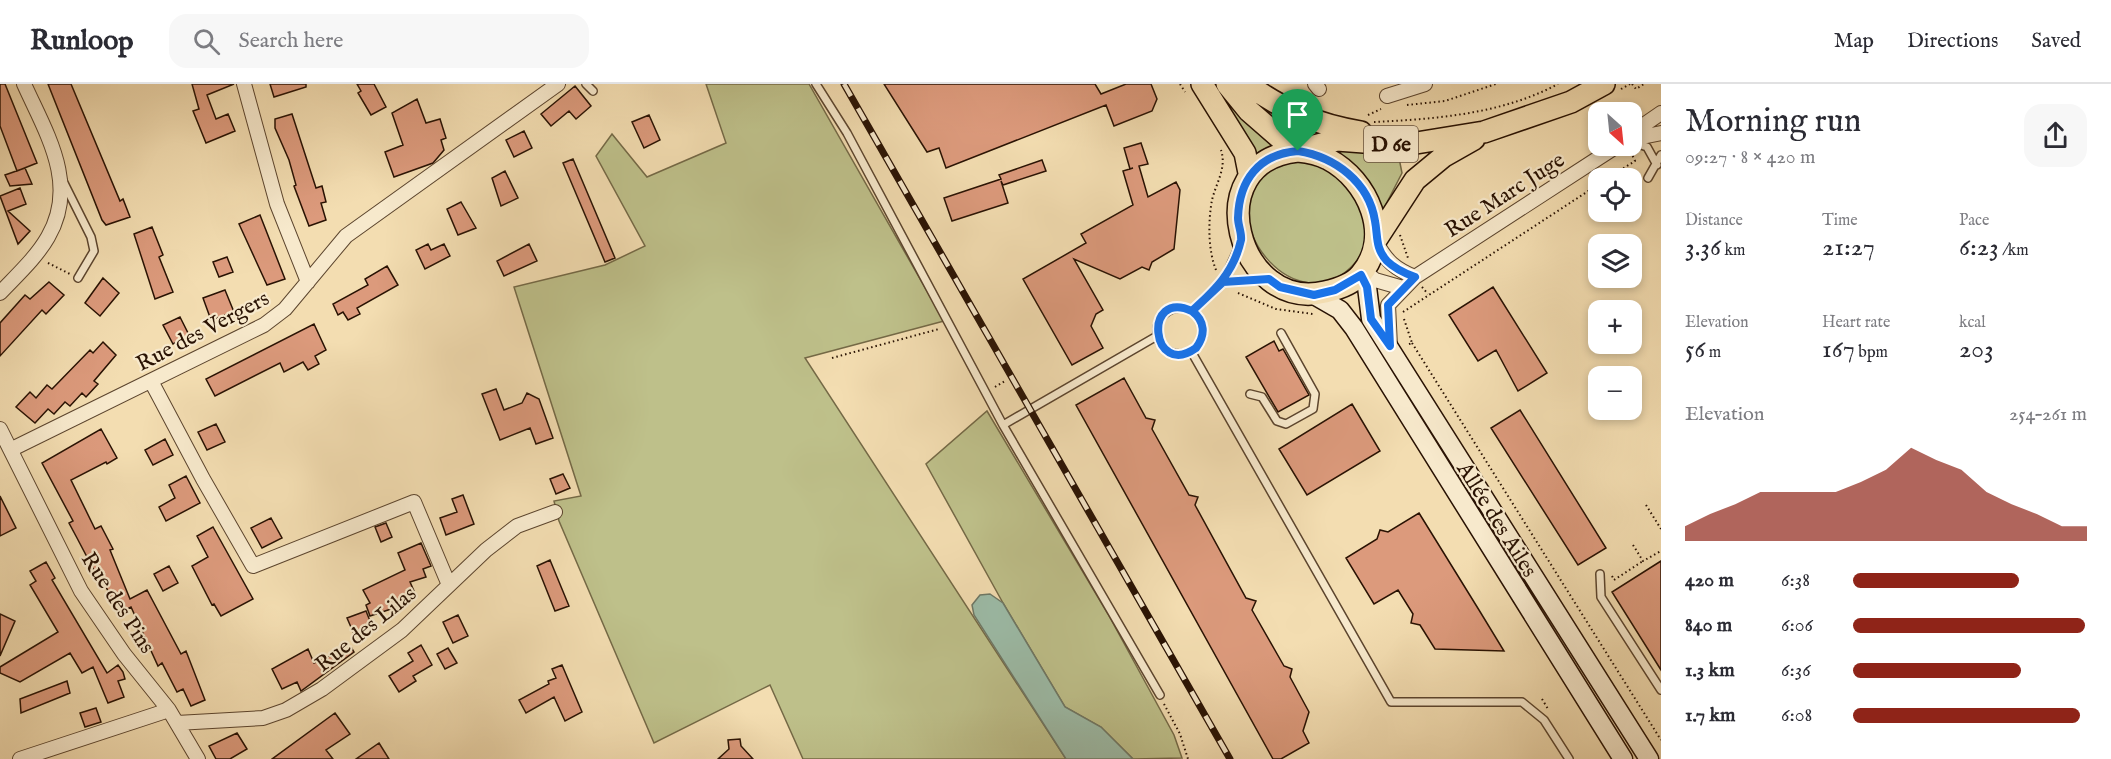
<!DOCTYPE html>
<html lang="en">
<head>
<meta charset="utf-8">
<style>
	body { margin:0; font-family:"IM FELL English",serif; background:#f7f7f7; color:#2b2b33; height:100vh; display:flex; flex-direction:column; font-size:22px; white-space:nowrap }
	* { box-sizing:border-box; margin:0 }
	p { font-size:20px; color:#7c7c81 }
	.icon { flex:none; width:33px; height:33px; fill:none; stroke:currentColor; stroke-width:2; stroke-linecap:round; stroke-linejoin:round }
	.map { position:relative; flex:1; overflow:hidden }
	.details { display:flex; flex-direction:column; background:#fff; width:450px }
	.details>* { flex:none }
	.needle { width:39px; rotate:153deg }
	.tools { position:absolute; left:1588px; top:18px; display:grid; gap:12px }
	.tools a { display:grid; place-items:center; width:54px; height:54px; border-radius:12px; background:#fff; box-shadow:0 3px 9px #0003; font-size:30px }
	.pin { position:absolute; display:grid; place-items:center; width:51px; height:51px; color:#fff; margin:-62px -26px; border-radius:50% 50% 50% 0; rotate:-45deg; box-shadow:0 0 6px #0007 }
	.pin .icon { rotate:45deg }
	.round { display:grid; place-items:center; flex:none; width:63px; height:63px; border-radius:18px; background:#f7f7f7 }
	.headline { display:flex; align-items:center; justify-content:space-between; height:102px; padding:0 24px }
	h1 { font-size:33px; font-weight:600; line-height:45px }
	.stats { display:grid; grid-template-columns:repeat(3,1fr); gap:9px; height:102px; padding:6px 24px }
	.stats div { display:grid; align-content:center }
	.stats b { font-size:26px; font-weight:600 }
	.stats small { font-size:16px; font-weight:400 }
	.stats p { font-size:16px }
	.chart { height:168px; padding:12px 24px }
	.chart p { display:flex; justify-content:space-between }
	.chart svg { width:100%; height:108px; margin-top:6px; fill:#8f2418; opacity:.7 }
	ul { padding:0 24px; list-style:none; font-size:20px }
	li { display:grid; grid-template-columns:96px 72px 1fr; align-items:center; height:45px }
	li i { height:15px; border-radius:8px; background:#8f2418 }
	header { display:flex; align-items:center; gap:36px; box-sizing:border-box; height:84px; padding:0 30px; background:#fff; border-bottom:2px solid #e1e1e2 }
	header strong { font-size:28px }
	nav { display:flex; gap:33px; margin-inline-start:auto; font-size:21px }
	.search { width:420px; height:54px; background:#f7f7f7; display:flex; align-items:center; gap:15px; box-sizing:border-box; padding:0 21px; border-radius:18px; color:#7c7c81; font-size:22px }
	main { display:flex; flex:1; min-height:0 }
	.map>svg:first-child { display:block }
	.green { fill:#bec08a; stroke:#746946; stroke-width:1.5 }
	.water { fill:#9cbca8; stroke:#6e7866; stroke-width:1.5 }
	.building { fill:#dc9a7c; stroke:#291203; stroke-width:1.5 }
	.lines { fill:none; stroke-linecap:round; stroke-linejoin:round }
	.service-casing { stroke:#5c452e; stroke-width:10 }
	.minor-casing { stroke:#5c452e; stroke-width:16 }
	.secondary-casing { stroke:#291203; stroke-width:21 }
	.primary-casing { stroke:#291203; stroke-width:24 }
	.path { stroke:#291203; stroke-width:2; stroke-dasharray:1.5 3; stroke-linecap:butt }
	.service { stroke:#f7e9cc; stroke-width:7 }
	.minor { stroke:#f7e9cc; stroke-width:14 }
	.secondary { stroke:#f7e9cc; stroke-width:18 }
	.primary { stroke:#f3ddb1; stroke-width:21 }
	.rail-casing { stroke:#291203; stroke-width:7 }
	.rail { stroke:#f7e9cc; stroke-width:4.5; stroke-dasharray:14; stroke-linecap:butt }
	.route-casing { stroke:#fff; stroke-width:12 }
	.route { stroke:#1a73e8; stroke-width:8 }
	.labels { text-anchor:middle; stroke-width:4.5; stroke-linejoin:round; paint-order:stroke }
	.shield { fill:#f7e9cc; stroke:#67523f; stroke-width:1.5 }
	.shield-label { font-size:21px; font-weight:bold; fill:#291203 }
	.street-label { font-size:22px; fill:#291203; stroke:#f7e9cc }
</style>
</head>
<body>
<header>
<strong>Runloop</strong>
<div class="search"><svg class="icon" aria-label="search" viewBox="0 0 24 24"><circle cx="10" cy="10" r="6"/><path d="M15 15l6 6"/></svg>Search here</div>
<nav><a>Map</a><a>Directions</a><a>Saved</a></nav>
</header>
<main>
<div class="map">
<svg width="1661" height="675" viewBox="0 0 1661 675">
	<rect width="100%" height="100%" fill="#f3ddb1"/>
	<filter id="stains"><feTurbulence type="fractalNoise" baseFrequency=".00333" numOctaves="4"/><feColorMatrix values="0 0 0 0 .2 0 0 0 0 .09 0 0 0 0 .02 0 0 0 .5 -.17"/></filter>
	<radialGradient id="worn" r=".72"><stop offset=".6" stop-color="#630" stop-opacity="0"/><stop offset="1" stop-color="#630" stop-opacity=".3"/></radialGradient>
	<path class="green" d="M706,0H809L944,237L805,274L1066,675H803L770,601L654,659L559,437L554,417L581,412L514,203L605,181L645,162L596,72L612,50L647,93L726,59Z
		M1212,0H1220L1275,60L1256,70Z
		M1251,15L1306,44L1304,53L1297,55Z
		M1334,66L1391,69L1399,74L1402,89L1382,128C1372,100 1359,82 1332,69Z
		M1297,77C1313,78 1340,88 1350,102C1364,123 1374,158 1355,179C1297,245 1205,131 1271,86C1278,81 1289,79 1297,77Z
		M987,327L1108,530L1174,651L1182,674L1133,675L1101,643L1065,623L1003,519L926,380Z"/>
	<path class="water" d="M990,510L1003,519L1065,623L1101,643L1133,675H1066L974,531L972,521L980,511Z"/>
	<path class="building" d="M0,0H5L37,79L17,87L0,42Z
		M48,0H71L120,117L123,115L130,133L106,141L102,136Z
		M192,0H234L207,11L216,35L228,30L235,47L206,59L193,27L199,25Z
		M270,0H306V3L274,13Z
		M357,0H374L386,23L371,31L358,9L361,7Z
		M884,0H1095L1101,10L1126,0H1151L1157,15L1152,27L1114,42L1106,21L946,84L939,64L927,68Z
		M575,2L591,22L576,35L569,27L551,42L541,30Z
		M417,15L426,39L440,35L446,54L441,56L444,66L433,79L394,93L385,68L403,61L392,29Z
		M292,30L316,104L322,102L326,118L321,119L326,136L309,142L294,102L296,101L289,76L275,44V35Z
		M649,31L660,56L644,64L632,38Z
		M524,47L532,64L514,73L506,56Z
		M1141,59L1148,80L1139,82L1148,113L1176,98L1180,106L1174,165L1152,178L1149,186L1142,183L1120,195L1074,175L1103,226L1096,230L1091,242L1103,264L1072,281L1023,195L1086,159L1081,150L1133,121L1123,87L1133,84L1130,85L1124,64Z
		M573,75L615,174L605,178L563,79Z
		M1042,76L1046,87L1003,101L1001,97L1008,119L952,137L944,114L1001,95L999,91Z
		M25,84L32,100L10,102L5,91Z
		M505,87L518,114L501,122L492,94Z
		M20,104L26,120L8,127L30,147L18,160L0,112Z
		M461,118L476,144L458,151L447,125Z
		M260,131L285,195L267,201L239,140Z
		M152,143L163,171L159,173L173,208L155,215L134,150Z
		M428,160L431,166L444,160L450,172L425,185L416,166Z
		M529,160L537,177L504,192L497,177Z
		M227,173L233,188L219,193L213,178Z
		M387,182L398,201L357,224L360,230L348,236L343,228L338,231L333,220L368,201L365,195Z
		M103,194L119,209L100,232L85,219Z
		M49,198L64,211L46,230L42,226L0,272V239L25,211L30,215Z
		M1493,203L1547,289L1518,307L1496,266L1478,277L1449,231Z
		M225,206L234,228L211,236L203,214Z
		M180,233L189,251L173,260L163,241Z
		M314,240L326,266L315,272L319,280L308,286L303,278L284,288L280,279L215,312L206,295Z
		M1274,257L1279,267L1283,265L1309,311L1278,328L1246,273Z
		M103,258L116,271L94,297L98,300L86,313L82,309L70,322L65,318L54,330L48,325L35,339L16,323L30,308L36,314L47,301L52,305L90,266L93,269Z
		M1124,294L1146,334L1155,336L1152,345L1189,411L1198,413L1195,421L1246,514L1256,517L1252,526L1284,582L1292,585L1290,593L1309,628L1303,647L1309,659L1281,675H1273L1076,321Z
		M496,305L504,326L522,319L527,309L539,315L553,354L536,360L530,344L500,356L482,310Z
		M1352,320L1380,367L1307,411L1279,365Z
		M1520,326L1606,464L1578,481L1491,344Z
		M216,340L225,358L207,366L198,348Z
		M101,345L117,374L107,380L106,378L71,396L95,445L101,442L113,465L110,466L130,515L147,506L181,570L186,567L205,616L191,622L183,605L177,608L162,579L158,582L131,523L119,529L100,491L97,492L77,454L69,439L73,437L42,379Z
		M165,355L173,371L153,381L145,366Z
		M563,390L570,404L556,410L550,395Z
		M186,392L200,419L166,437L159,423L175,414L169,401Z
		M463,411L474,440L446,451L440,434L457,428L452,415Z
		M0,412L16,444L0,452Z
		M1419,429L1479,526L1504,567L1435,565L1420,541L1411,539L1413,530L1398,506L1374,520L1346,474L1377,455L1380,446L1388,448Z
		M271,434L282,454L262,464L251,444Z
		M386,439L392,453L381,458L375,443Z
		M213,443L253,515L221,532L214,520L212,521L192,482L208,473L197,452Z
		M421,459L431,482L423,485L426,493L410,498L414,507L395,518L397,523L370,532L366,521L370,519L363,506L405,486L398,469Z
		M550,476L569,522L555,527L537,482Z
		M1661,477V586L1612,508Z
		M46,478L55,494L52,496L107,589L118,581L123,588L125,595L118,597L124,613L108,619L93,583L82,589L70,569L20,598L0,589V583L58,548L30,501L36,497L30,487Z
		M169,482L178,499L163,507L154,490Z
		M366,527L372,542L354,550L347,534Z
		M0,530L15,537L0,572Z
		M458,531L468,552L453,559L443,538Z
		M421,561L432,581L413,592L416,597L399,608L389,592L413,577L408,569Z
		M351,563L354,568L301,607L297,598L282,605L272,585L308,565L314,579Z
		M448,564L457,579L445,585L437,570Z
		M562,581L582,628L565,637L554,613L526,629L519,616L549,600L548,597L556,594L552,585Z
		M67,597L70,609L21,629L20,615Z
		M96,624L101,638L85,643L80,629Z
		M335,629L350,650L326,666L333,675H272Z
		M237,649L247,665L230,675H216L209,662Z
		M740,655L741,662L753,675H718L729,665L728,656Z
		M379,659L389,675H356Z"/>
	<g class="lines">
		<g class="service-casing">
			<path id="service" d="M586,0L593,7
				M816,0L847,49L1003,341L1160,611
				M1632,58L1647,63L1657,81
				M1648,94L1661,71
				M63,97L91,153L94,167L78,194
				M1223,198L1263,196
				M1157 247a23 23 0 1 1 46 0a23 23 0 1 1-46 0Z
				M1192,227L1223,198L1240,160
				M1191,267L1391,618H1522L1544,636L1569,675
				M1250,310L1262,313L1277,337L1286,340L1313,325L1315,310L1281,249
				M1003,341L1157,252
				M1600,490L1601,513L1661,606"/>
		</g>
		<g class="minor-casing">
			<path id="minor" d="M244,0L277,120L308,198
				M1315,0L1319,5
				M1387,12L1425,0
				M1632,49L1661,29
				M1632,55L1661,49
				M1376,158C1386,177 1395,185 1415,193
				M1364,187L1375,196L1403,204
				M0,209C16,192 36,174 48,153C79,100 46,49 24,0
				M1390,262L1388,221L1415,193L1617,62
				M151,297L203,395L253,482L414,418L449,501
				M0,345L81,507L124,570L169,626L198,675
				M12,365L264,241L285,225L346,152L558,0
				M177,639L263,634L286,626L322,605L402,546L486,466L517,442L555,428
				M20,675L169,626"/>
		</g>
		<g class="secondary-casing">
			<path id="secondary" d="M1361,191L1367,203L1371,235L1649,675
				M1314,211L1340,226L1354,244L1623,675"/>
		</g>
		<g class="primary-casing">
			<path id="primary" d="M1202,0L1245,69L1249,89
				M1227,0L1249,27L1295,67
				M1247,0C1283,26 1317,41 1361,48
				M1299,66L1337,56L1404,61L1484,48L1571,18L1604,0
				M1298,67C1308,68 1319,70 1328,75C1368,96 1393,152 1361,190C1353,200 1338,205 1325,208C1238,229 1196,77 1298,67Z
				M1376,156L1415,96L1444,72L1474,55"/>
		</g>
		<path class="path" d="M1180,0L1185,8
			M1632,0L1636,5L1644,0
			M1621,5L1630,0
			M1407,21L1445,17L1496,0
			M1368,31L1381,25
			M1374,38C1436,35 1502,30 1558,0
			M1608,94L1635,77L1631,68
			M1400,151L1408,174
			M48,179L70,190
			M1216,186C1208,166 1208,138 1212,116C1216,99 1227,84 1221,66
			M1422,203L1428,210
			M1238,209L1276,225L1313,230
			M1403,228L1599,100
			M1404,235L1412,259L1407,261
			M1412,259L1661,656
			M832,274L939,245
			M995,303L1005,297
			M1646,421L1661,445
			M1633,461L1643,477L1661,467
			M1612,492L1614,496L1643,477
			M1542,615L1548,625
			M1164,620L1180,650L1188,675"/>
		<use href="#service" class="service"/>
		<use href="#minor" class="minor"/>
		<use href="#secondary" class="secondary"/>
		<use href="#primary" class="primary"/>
		<g class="rail-casing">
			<path id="rail" d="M844,0L1230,675"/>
		</g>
		<use href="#rail" class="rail"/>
	</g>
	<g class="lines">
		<g class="route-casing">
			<path id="route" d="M1298,67C1259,70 1239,96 1238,134C1238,141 1242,150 1241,156C1234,188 1215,206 1192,227C1142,204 1151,296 1196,264C1206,251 1205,237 1192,227L1223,198L1269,195L1280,203L1314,211L1335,206L1361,191L1367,203L1371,235L1390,262L1388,221L1415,193C1404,189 1395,185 1387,177C1375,164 1378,152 1375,137C1369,98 1335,73 1298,67"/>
		</g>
		<use href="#route" class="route"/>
	</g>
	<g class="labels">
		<rect class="shield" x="1364" y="42" width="54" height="36" rx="4.5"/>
		<g class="shield-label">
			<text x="1391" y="67">D 6e</text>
		</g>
		<g class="street-label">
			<text transform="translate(1504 110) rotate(-33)" y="8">Rue Marc Juge</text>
			<text transform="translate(202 246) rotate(-28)" y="8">Rue des Vergers</text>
			<text transform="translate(1498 435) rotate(58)" y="8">Allée des Ailes</text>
			<text transform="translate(119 518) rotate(57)" y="8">Rue des Pins</text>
			<text transform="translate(365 544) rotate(-39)" y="8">Rue des Lilas</text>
		</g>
	</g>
	<rect width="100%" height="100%" filter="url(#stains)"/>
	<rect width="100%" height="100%" fill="url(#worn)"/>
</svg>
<div class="tools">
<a><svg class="needle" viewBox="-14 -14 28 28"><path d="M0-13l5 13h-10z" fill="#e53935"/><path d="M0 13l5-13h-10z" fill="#7c7c81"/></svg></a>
<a><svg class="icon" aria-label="locate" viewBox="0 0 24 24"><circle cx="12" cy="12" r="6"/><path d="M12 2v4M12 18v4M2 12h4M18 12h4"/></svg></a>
<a><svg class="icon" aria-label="layers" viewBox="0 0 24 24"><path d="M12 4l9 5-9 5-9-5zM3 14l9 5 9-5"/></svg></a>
<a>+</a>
<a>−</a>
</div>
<div class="pin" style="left:1298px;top:67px;background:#1e9e55"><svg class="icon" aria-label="arrive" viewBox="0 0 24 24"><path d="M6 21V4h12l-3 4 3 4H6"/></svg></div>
</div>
<section class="details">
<div class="headline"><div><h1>Morning run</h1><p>09:27 · 8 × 420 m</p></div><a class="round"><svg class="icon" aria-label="share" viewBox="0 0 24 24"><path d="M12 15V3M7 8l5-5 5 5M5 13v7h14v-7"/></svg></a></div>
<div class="stats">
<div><p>Distance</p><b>3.36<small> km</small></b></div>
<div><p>Time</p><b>21:27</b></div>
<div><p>Pace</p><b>6:23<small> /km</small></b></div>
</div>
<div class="stats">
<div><p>Elevation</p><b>56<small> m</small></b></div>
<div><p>Heart rate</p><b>167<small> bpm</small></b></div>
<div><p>kcal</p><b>203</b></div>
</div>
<div class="chart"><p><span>Elevation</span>254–261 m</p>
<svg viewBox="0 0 160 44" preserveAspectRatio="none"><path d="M0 44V38L10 33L20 29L30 24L40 24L50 24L60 24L70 20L80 15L90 6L100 11L110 15L120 24L130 29L140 33L150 38L160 38V44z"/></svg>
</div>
<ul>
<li><b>420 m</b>6:38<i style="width:71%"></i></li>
<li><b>840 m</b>6:06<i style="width:99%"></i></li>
<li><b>1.3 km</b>6:36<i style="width:72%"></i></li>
<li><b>1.7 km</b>6:08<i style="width:97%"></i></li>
</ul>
</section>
</main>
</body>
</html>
